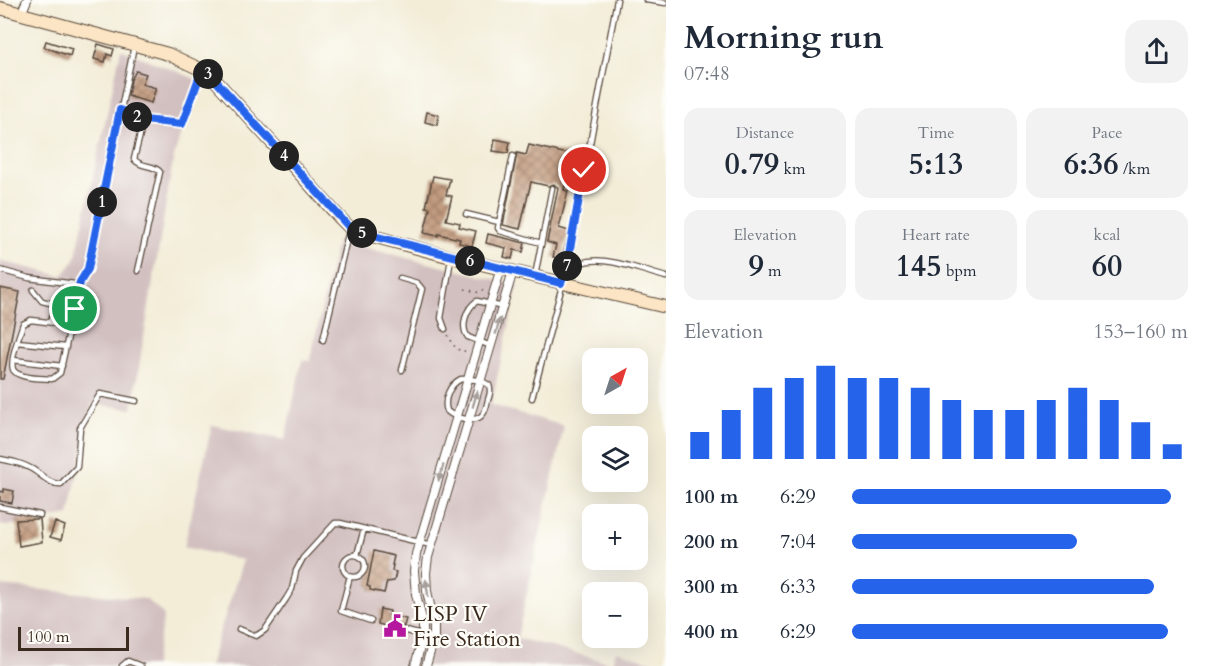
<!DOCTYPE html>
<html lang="en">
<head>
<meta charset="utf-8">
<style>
	body { margin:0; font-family:Cardo,serif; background:#f2f2f3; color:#1f2937; height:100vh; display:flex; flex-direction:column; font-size:22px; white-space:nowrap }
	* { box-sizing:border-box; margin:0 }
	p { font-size:20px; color:#747a83 }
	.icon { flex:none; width:33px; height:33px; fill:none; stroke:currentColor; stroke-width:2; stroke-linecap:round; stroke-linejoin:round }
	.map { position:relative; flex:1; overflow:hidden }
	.details { display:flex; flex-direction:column; background:#fff; width:540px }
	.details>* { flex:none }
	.needle { width:39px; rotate:39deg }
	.fabs { position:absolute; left:582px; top:348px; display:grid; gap:12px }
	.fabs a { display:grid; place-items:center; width:66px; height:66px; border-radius:12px; background:#fff; box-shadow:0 6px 24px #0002; font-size:30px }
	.scale { position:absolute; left:18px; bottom:15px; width:111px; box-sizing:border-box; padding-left:6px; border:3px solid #3b2a1e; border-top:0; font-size:16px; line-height:21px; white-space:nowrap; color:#3b2a1e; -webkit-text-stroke:4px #fdfcf7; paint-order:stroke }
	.pin { position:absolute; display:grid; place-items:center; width:51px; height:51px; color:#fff; margin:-26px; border:3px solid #fff; border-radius:50%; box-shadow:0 2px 6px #0007 }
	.km { position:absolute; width:30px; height:30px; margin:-15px; border-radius:50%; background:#222; color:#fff; font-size:16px; line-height:30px; text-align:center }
	.round { display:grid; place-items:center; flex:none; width:63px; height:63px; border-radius:18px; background:#f2f2f3 }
	.summary { display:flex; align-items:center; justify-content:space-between; height:102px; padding:0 18px }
	h1 { font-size:33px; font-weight:700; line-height:45px }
	.figures { display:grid; grid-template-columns:repeat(3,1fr); gap:9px; height:102px; padding:6px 18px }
	.figures div { display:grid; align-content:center; border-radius:15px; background:#f2f2f3; text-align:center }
	.figures b { font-size:30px; font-weight:700 }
	.figures small { font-size:16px; font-weight:400 }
	.figures p { font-size:16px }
	.chart { height:168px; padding:12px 18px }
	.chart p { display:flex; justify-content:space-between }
	.chart svg { width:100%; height:108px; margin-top:6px; stroke:#2563eb; stroke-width:6 }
	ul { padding:0 18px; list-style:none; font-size:20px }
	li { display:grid; grid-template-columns:96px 72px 1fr; align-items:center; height:45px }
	li i { height:15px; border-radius:8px; background:#2563eb }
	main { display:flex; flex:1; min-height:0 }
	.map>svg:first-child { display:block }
	.industrial { fill:#d2bfc0 }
	.building { fill:url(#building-cross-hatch) }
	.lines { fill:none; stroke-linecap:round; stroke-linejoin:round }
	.lane-casing { stroke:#57473a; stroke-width:7 }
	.street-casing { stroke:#57473a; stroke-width:10 }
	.secondary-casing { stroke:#57473a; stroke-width:14 }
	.path { stroke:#57473a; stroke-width:1.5; stroke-dasharray:1.5 4.5; stroke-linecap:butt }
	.lane { stroke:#fff; stroke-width:4.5 }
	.street { stroke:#fff; stroke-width:8 }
	.secondary { stroke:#fce5c4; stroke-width:12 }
	.oneway { fill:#a79f9a }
	.route-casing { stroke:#fff; stroke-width:12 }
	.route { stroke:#2563eb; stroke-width:8 }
	.labels { text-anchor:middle; stroke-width:4.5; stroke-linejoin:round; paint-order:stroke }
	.poi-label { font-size:22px; fill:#3b2a1e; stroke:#fdfcf7; text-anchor:start }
</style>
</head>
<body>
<main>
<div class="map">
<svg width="666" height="666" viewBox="0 0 666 666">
	<defs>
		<pattern id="building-cross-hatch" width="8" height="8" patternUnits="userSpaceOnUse" patternTransform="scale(1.5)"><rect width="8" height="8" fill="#c39c80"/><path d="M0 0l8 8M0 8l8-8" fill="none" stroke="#a07f68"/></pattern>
	</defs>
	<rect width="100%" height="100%" fill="#fdfcf7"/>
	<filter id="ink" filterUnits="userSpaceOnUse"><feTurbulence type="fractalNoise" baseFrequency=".0167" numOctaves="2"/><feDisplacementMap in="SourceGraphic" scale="12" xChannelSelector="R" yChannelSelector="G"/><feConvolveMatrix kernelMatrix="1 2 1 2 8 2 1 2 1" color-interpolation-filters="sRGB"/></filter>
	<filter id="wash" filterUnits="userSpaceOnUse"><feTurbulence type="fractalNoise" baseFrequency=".008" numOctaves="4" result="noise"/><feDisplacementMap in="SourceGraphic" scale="24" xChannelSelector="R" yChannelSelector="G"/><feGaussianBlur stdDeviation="1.35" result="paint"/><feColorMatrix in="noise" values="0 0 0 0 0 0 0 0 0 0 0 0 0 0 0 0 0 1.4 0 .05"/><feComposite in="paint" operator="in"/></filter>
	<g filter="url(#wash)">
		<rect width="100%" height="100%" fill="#f3edd8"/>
		<path class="industrial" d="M121,49L196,79L173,161L132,409L92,404L69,515L7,526L0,525V261L62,276L75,260Z
			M337,241L518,285L491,405L564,426L517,638L612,663L616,651L666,666H209L243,560L184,547L212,425L285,440L302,360L310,361Z
			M0,586L146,599L164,615L154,666H0Z"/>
		<g id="blocks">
			<path class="building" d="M46,41L72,49L70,56L44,47Z
				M98,44L114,49L112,56L107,54L105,62L94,59Z
				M136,71L146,74L142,84L156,88L151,103L128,96L131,80Z
				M427,112L439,115L437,125L425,122Z
				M495,139L510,142L508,153L493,151Z
				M529,145L572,155L564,190L568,191L559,228L569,231L562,259L553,257L556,245L547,242L558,188L554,184L548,186L531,182L520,229L503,225L517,153L526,155Z
				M433,176L450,179L446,195L452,196L446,220L460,223L459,227L476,231L472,246L459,243L460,239L438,234V236L424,233L430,208L426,207Z
				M488,234L525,243L523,252L514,250L512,259L504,257L506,248L486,243Z
				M0,288L20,292L3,379H0Z
				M4,489L14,491L12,503L0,501V491L4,492Z
				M35,519H40L42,542L19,546L16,520Z
				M55,522L65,526L61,540L50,537Z
				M374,551L394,556L392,565H393L392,571L396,572L394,581L387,582L384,593L370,590V587L367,586Z
				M380,609L390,611L389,615L406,619L404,626L391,623L390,627L378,624Z"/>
		</g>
	</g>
	<g filter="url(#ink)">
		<use href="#blocks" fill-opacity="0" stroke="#57473a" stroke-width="1.5"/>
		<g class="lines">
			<g class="lane-casing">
				<path id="lane" d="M646,0L666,3
					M120,110L144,119L182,124L202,73
					M513,156L498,228L500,231L541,243
					M466,214L499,222
					M0,270L29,278L75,284C83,281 85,277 88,269L134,46
					M138,271L160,172C154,164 140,168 134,159L144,119
					M566,271L617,0
					M535,276L552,188
					M400,278L417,283L422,289L402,370
					M33,290L42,301L75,309
					M50,322L56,305
					M71,325L31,320L23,324C20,333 8,364 14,371C21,379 42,378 52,379L60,373L80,282
					M445,329L441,318L451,259
					M323,340L349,230
					M17,342L66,347
					M491,346L468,337C460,327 466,308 477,301L503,307
					M13,360L62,366
					M461,379L480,380L489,385C491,391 490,394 488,400C487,404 486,410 483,414C476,424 455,418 447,411C443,399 450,384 461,379Z
					M532,398L566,271C593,248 635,269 666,277
					M0,459C11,461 22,463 32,469C42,475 50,485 61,484L77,467L80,428L100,394L136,401
					M0,507L40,515
					M357,555L364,529
					M343 566a11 11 0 1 1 22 0a11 11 0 1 1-22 0Z
					M350,576L341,611L371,621
					M239,629L256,636L265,630L286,599L292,589L296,571L303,558L335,523H340L431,545
					M402,630L434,638
					M122,666L128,661L141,666"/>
			</g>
			<g class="street-casing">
				<path id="street" d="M21,14L27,0
					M415,666L423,636V624L416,594L414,571L416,554L501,268
					M426,666L434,638V624L427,591L426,573L428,557L513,271"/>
			</g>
			<g class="secondary-casing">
				<path id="secondary" d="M0,8L168,54L202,70L217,82L340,218L350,228L361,233L451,257L666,307"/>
			</g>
			<path class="path" d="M465,289L480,293L483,290L486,291
				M448,335L456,349L468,352"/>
			<use href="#lane" class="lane"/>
			<use href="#street" class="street"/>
			<use href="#secondary" class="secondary"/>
		</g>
		<defs><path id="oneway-solid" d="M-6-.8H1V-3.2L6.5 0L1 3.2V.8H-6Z" transform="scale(1.5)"/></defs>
		<g class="oneway">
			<use href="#oneway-solid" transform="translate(498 326) rotate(-74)"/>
			<use href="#oneway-solid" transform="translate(475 399) rotate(-74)"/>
			<use href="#oneway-solid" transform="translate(441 473) rotate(107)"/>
			<use href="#oneway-solid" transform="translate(427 588) rotate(-98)"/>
		</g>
	</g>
	<g class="lines" filter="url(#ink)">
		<g class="route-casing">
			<path id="route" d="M75,309L80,282L88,269L120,110L144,120L182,124L202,70L217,82L350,228L361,233L561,283L566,271L584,170"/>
		</g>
		<use href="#route" class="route"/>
	</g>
	<defs>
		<g id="civic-bare" transform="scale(1.8)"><path d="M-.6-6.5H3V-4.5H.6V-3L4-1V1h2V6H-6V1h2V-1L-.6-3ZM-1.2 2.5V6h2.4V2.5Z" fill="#b5179e" stroke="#fdfcf7" stroke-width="2.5" paint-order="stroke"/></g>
	</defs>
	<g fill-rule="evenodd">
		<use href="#civic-bare" x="395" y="626"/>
	</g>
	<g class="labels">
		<g class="poi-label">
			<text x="413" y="621">LISP IV<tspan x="413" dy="25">Fire Station</tspan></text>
		</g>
	</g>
</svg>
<div class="fabs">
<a><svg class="needle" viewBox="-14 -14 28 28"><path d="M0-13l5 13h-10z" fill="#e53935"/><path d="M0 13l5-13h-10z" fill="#747a83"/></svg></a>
<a><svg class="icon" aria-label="layers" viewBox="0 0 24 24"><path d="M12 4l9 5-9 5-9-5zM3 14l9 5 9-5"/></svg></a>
<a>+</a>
<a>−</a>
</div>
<div class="scale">100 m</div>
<div class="pin" style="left:75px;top:309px;background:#1e9e55"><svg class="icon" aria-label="arrive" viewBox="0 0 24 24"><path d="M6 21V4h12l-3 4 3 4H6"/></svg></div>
<div class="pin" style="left:584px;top:170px;background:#d93025"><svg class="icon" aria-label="check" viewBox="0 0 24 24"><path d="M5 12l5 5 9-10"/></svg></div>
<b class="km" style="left:102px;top:202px">1</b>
<b class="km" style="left:137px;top:117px">2</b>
<b class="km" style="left:208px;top:74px">3</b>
<b class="km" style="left:284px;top:156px">4</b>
<b class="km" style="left:362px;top:233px">5</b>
<b class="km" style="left:470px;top:261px">6</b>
<b class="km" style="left:567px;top:266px">7</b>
</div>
<section class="details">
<div class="summary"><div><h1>Morning run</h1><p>07:48</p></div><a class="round"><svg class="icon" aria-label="share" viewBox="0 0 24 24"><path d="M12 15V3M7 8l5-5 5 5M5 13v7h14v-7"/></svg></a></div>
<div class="figures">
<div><p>Distance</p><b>0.79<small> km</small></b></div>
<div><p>Time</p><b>5:13</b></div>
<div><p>Pace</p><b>6:36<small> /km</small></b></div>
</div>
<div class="figures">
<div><p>Elevation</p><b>9<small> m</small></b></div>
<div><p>Heart rate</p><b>145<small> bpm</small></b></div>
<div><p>kcal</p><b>60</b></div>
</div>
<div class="chart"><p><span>Elevation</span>153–160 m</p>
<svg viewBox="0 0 160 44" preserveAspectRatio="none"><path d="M5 44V33M15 44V24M25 44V15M35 44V11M45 44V6M55 44V11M65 44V11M75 44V15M85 44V20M95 44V24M105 44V24M115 44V20M125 44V15M135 44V20M145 44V29M155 44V38"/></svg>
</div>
<ul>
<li><b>100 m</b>6:29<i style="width:95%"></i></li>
<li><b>200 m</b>7:04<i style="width:67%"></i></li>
<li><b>300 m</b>6:33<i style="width:90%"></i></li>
<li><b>400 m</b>6:29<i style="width:94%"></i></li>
</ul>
</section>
</main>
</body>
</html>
